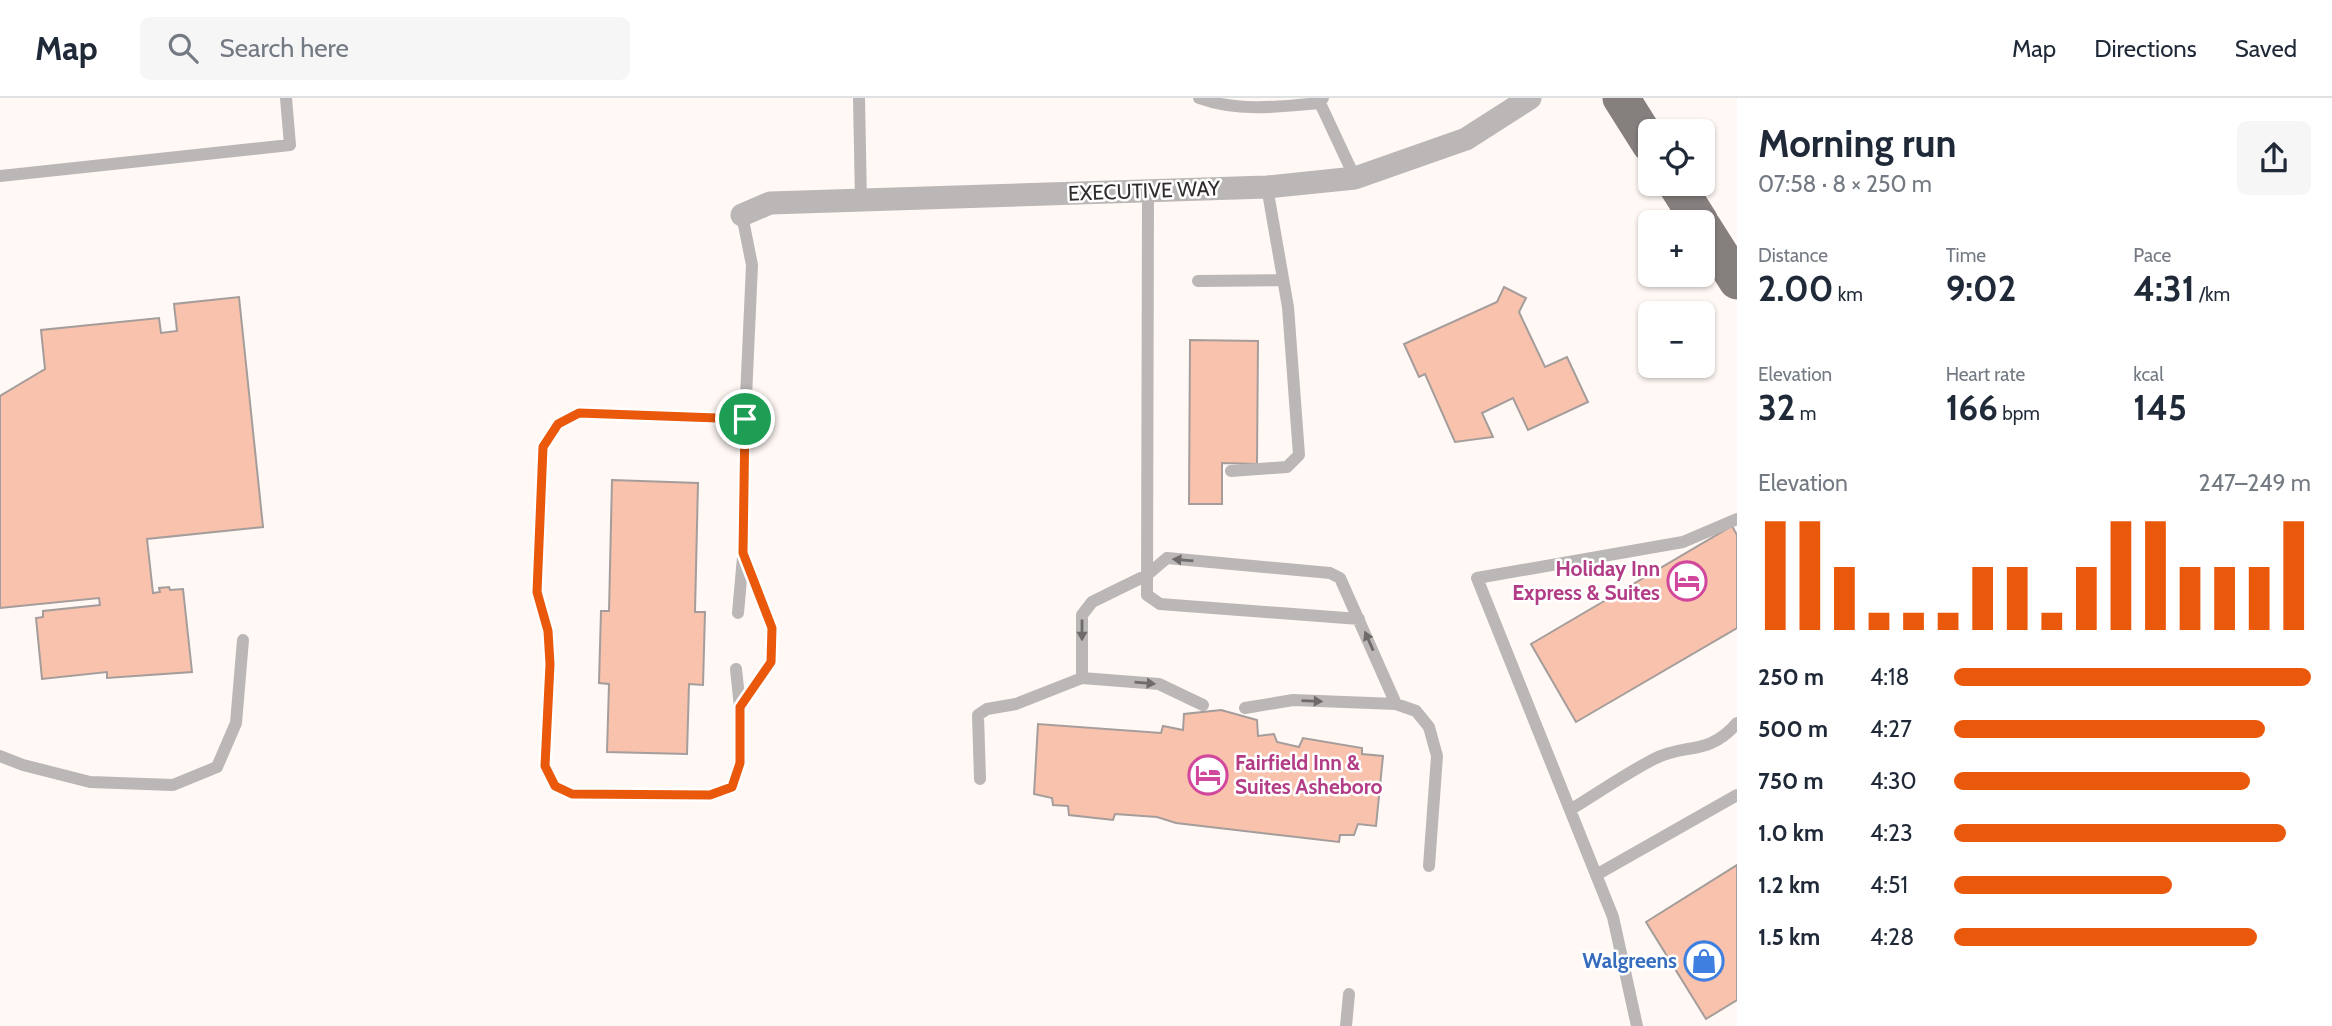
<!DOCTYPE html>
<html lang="en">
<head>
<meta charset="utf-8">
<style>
	body { margin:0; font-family:Cabin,sans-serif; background:#f6f6f7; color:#1f2937; height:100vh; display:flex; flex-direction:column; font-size:26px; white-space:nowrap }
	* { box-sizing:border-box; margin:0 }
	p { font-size:23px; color:#747a83 }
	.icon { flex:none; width:38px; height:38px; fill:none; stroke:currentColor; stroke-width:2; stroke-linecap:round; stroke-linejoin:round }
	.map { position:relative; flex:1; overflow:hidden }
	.side { display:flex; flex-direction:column; background:#fff; width:595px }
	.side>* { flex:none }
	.buttons { position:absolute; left:1638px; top:21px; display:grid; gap:14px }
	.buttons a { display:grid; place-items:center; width:77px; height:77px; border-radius:10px; background:#fff; box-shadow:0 2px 5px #0004; font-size:35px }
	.pin { position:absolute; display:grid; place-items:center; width:60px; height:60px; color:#fff; margin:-30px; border:4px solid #fff; border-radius:50%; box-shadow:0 2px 7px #0007 }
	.round { display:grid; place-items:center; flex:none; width:74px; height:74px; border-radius:10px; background:#f6f6f7 }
	.head { display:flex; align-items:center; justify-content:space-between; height:119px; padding:0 21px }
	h1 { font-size:38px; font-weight:700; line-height:52px }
	.stats { display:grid; grid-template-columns:repeat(3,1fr); gap:10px; height:119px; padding:7px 21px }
	.stats div { display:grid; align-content:center }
	.stats b { font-size:35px; font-weight:700 }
	.stats small { font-size:19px; font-weight:400 }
	.stats p { font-size:19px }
	.chart { height:196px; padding:14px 21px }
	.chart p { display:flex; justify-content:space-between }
	.chart svg { width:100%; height:126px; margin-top:7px; stroke:#ea580c; stroke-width:6 }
	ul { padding:0 21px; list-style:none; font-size:23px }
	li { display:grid; grid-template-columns:112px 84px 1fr; align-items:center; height:52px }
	li i { height:18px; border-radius:9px; background:#ea580c }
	header { display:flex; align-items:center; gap:42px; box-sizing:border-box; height:98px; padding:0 35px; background:#fff; border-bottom:2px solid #e0e1e3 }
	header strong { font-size:33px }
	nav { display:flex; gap:38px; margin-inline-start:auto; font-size:24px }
	.search { width:490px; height:63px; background:#f6f6f7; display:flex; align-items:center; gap:18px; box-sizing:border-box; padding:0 24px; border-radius:10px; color:#747a83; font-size:26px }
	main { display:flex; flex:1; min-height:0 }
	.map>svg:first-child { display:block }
	.building { fill:#f8c2ad; stroke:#a49d9b; stroke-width:2 }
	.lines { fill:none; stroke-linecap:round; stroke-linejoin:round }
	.service { stroke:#bab7b6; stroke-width:12 }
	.minor { stroke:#bab7b6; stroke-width:23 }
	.primary { stroke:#857f7e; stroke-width:37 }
	.oneway { fill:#6e6b6a }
	.route-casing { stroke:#fff; stroke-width:14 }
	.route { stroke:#ea580c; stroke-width:9 }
	.labels { text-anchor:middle; stroke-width:5; stroke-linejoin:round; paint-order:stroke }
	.street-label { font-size:21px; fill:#2f2c2b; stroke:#fff }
	.hotel-label { font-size:21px; font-weight:bold; fill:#b23c85; stroke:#fff; text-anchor:end }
	.shop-label { font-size:21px; font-weight:bold; fill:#366cbe; stroke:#fff; text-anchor:end }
</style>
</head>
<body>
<header>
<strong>Map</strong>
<div class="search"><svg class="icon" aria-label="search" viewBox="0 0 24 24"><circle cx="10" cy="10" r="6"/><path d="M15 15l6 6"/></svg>Search here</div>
<nav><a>Map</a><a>Directions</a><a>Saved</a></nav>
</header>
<main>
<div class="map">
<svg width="1737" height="928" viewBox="0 0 1737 928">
	<rect width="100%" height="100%" fill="#fff8f5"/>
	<path class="building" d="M1504,189L1526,200L1519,214L1545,269L1567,259L1588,304L1528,332L1513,300L1482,315L1493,339L1455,344L1425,276L1419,279L1404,246L1497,204Z
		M239,199L263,429L147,441L153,495L160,494L159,490L169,489L170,492L183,491L192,574L107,580V574L42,581L36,520L43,519V513L100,507L99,500L0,510V298L45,271L41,232L159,220L161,235L177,233L174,206Z
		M1190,242L1258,243L1257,366L1222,365V406H1189Z
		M612,382L698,385L695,514H705L703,587L689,586L687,656L607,654L609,586L599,585L601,513H609Z
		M1732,428L1737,437V530L1576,624L1531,546Z
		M1221,612L1257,622L1258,638L1274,636L1277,644L1299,649L1303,640L1362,650V656L1383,658L1376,728L1358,726L1354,737H1340L1339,744L1176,725L1157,719L1115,716L1113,722L1069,717L1068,708L1053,707L1052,700L1034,696L1038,626L1161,635L1163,628L1183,632L1184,616Z
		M1737,767V902L1706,921L1646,824Z"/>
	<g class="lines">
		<path class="service" d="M859,0L861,103
			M1199,0C1236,14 1280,9 1320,5
			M1323,0L1320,5L1355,80
			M0,78L290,47L286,0
			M1148,93L1147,497L1160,506L1359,521
			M742,117L752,167L745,321L743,455L772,530L771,564L740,609L739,665L732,689L710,697L572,696L555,688L545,668L550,566L548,533L537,494L543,350L558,326L579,315L745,321
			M1198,183L1283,182
			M1231,373L1287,369L1299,357L1288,209L1267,89
			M738,515L743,459
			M736,571L740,609
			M1082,580V517L1092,504L1147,477L1167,460L1330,475L1340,480L1396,606
			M1245,610L1293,602L1396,606L1416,613L1429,629L1437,658L1429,768
			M0,658L23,667L90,684L173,687L217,669L236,625L243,542
			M980,681L978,617L987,611L1016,606L1082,580L1159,586L1203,607
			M1570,712C1598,695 1625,676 1654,661C1685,645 1709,658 1737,625
			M1596,777L1737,697
			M1346,928L1349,896
			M1637,928L1613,819L1477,480L1683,444L1737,421"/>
		<path class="minor" d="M742,117L770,105L1267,89L1355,80L1466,41L1530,0"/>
		<path class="primary" d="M1621,0L1650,46
			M1676,86L1700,124
			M1703,129L1737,183"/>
	</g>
	<defs><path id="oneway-solid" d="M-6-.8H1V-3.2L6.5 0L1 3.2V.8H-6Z" transform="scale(1.75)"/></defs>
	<g class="oneway">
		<use href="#oneway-solid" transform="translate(1183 462) rotate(-175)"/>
		<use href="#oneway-solid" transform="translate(1082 532) rotate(90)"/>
		<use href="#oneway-solid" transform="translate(1369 543) rotate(-114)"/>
		<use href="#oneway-solid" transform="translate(1145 585) rotate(5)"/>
		<use href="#oneway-solid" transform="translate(1312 603) rotate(2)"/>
	</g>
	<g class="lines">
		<g class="route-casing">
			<path id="route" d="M579,315L745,321L743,455L772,530L771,564L740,609V665L732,689L710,697L572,696L555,688L545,668L550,566L548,533L537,494L543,349L558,326Z"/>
		</g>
		<use href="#route" class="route"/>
	</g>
	<defs>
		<g id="hotel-ring" transform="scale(2.0125)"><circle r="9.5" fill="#fff" stroke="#d1479c" stroke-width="1.5"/><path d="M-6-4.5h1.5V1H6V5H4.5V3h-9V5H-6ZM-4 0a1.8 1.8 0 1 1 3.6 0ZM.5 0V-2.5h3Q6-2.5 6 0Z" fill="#d1479c"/></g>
		<g id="shop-ring" transform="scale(2.0125)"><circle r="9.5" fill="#fff" stroke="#3f7fe0" stroke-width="1.5"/><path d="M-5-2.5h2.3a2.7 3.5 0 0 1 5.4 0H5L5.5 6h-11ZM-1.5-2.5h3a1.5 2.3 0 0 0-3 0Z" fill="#3f7fe0"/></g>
	</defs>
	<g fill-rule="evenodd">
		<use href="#hotel-ring" x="1687" y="483"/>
		<use href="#hotel-ring" x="1208" y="677"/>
		<use href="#shop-ring" x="1704" y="863"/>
	</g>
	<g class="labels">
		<g class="street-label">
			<text transform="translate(1144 93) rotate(-2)" y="7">EXECUTIVE WAY</text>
		</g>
		<g class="hotel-label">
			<text x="1660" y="478">Holiday Inn<tspan x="1660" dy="24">Express &amp; Suites</tspan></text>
			<text x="1235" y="672" text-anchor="start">Fairfield Inn &amp;<tspan x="1235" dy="24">Suites Asheboro</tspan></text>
		</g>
		<g class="shop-label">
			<text x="1677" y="870">Walgreens</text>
		</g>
	</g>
</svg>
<div class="buttons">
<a><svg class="icon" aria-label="locate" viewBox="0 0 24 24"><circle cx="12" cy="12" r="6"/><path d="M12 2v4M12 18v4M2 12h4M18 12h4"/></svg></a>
<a>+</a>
<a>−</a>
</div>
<div class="pin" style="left:745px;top:321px;background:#1e9e55"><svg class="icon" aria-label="arrive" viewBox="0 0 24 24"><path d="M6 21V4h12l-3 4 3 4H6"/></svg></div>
</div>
<section class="side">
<div class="head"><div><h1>Morning run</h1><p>07:58 · 8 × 250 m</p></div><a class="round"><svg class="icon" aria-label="share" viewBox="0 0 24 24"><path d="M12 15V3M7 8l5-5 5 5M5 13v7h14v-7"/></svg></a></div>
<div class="stats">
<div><p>Distance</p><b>2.00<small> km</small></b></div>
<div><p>Time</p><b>9:02</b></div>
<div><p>Pace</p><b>4:31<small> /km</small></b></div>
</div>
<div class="stats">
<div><p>Elevation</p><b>32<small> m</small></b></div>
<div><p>Heart rate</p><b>166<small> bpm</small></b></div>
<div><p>kcal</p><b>145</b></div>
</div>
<div class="chart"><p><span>Elevation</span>247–249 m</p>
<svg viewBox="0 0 160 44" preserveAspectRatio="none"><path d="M5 44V6M15 44V6M25 44V22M35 44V38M45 44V38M55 44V38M65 44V22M75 44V22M85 44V38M95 44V22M105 44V6M115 44V6M125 44V22M135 44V22M145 44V22M155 44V6"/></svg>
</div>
<ul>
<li><b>250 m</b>4:18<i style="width:100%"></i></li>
<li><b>500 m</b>4:27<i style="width:87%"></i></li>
<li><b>750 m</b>4:30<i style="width:83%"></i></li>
<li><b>1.0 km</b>4:23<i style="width:93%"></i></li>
<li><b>1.2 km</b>4:51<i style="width:61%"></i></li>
<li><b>1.5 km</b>4:28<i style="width:85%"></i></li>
</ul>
</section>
</main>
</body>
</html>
